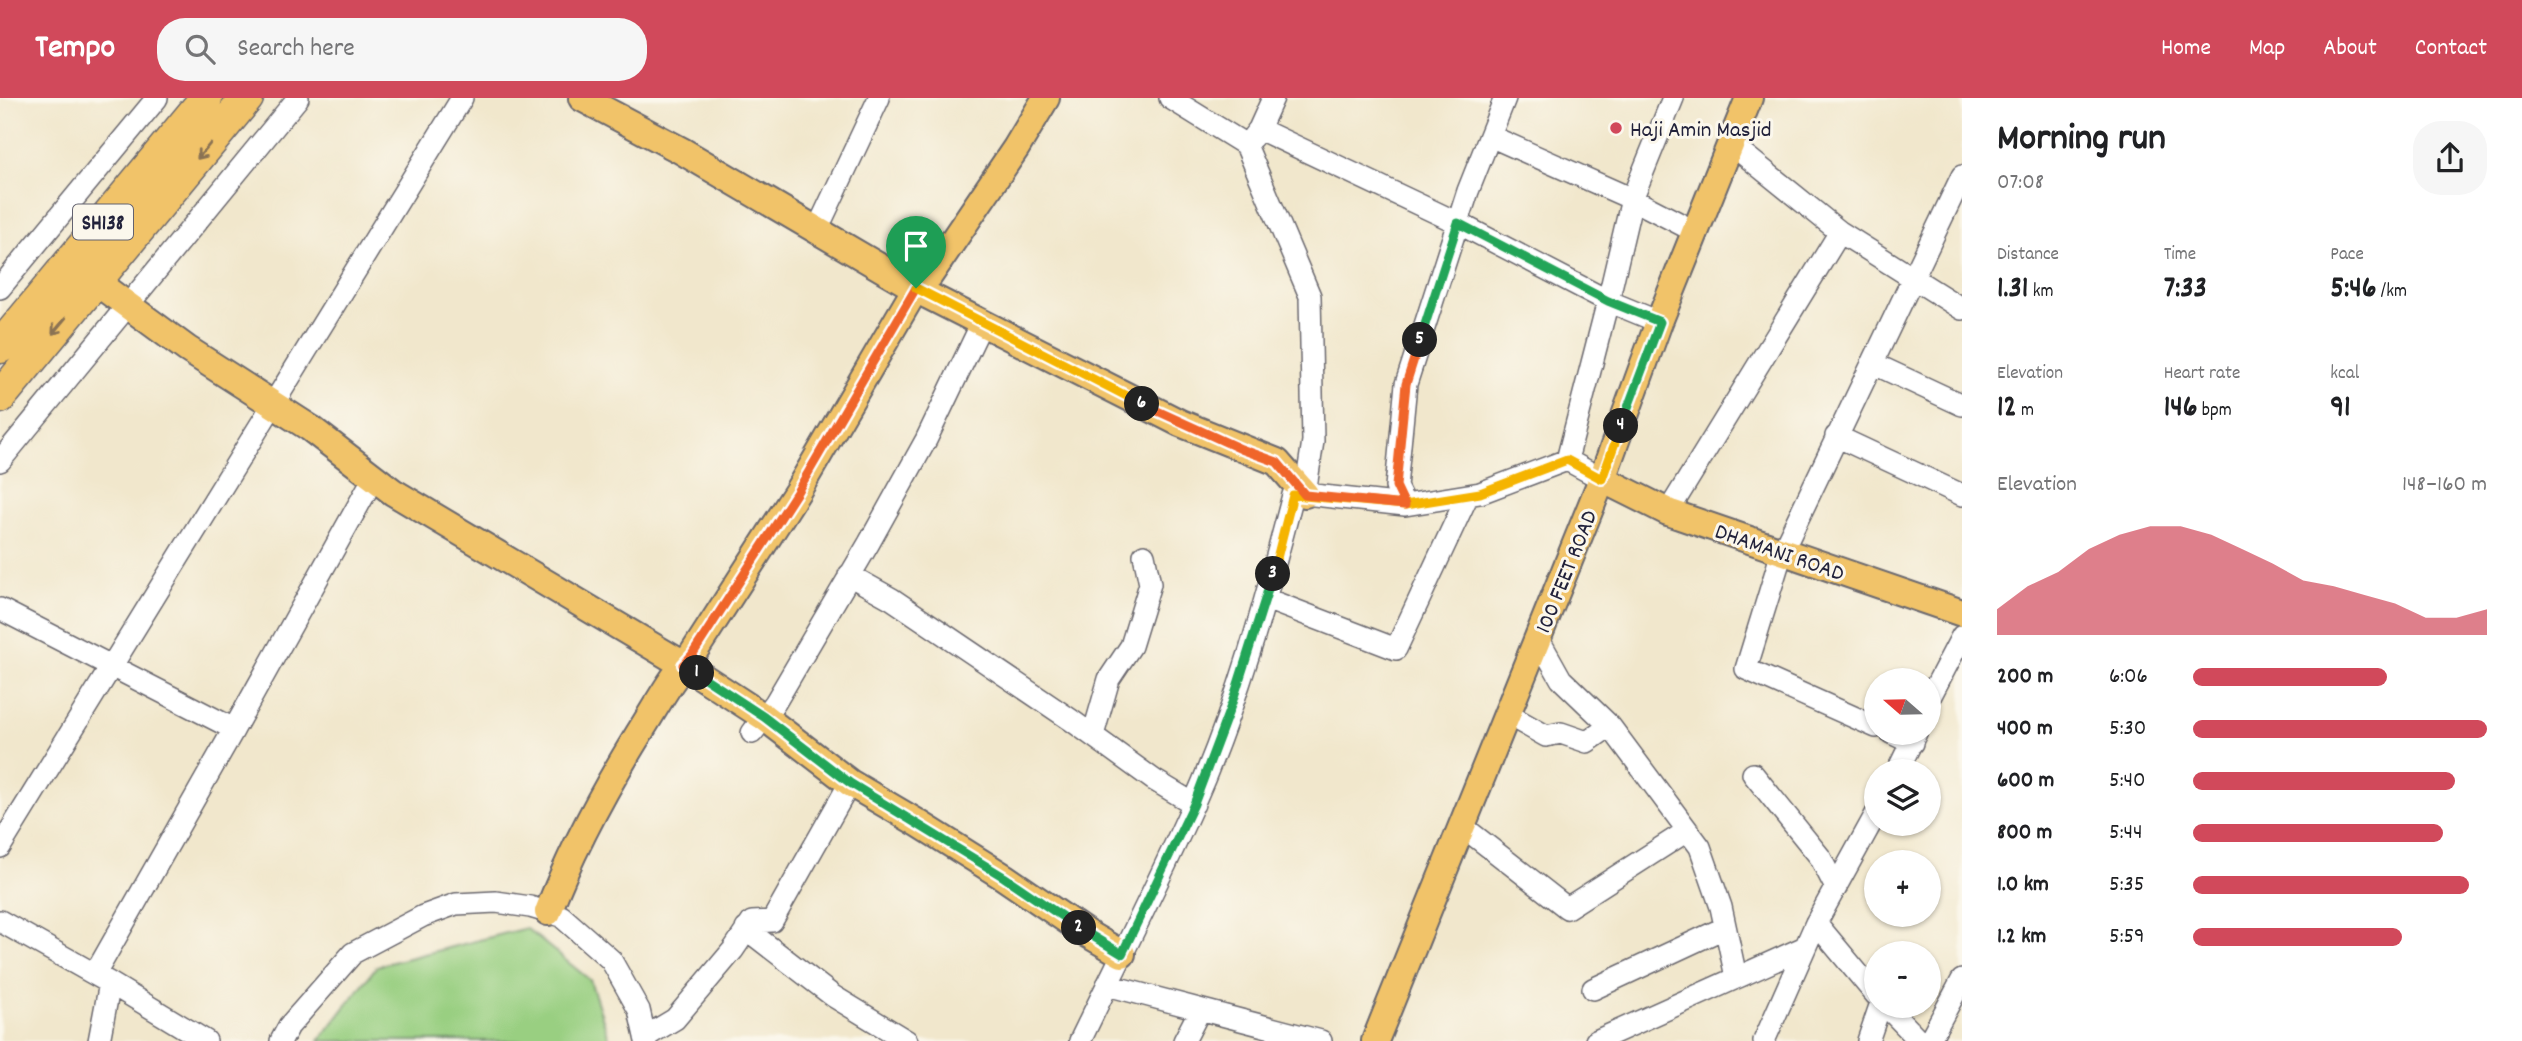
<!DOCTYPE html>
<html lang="en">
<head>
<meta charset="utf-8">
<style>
	body { margin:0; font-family:Dekko,sans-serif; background:#f6f6f6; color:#202124; height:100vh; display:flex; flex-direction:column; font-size:26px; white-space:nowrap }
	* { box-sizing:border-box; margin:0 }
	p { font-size:23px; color:#757577 }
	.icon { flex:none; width:38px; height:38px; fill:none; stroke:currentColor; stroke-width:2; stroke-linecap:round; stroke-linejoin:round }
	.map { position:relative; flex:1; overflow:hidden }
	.panel { display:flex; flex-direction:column; background:#fff; width:560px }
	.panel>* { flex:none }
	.needle { width:46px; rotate:290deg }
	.tools { position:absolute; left:1864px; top:570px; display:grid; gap:14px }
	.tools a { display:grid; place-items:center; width:77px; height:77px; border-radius:50%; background:#fff; box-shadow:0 2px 5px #0004; font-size:35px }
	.pin { position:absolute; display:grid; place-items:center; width:60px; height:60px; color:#fff; margin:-72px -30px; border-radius:50% 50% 50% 0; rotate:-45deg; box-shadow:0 0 7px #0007 }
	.pin .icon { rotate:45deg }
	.km { position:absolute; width:35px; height:35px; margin:-18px; border-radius:50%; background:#222; color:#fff; font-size:19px; line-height:35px; text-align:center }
	.round { display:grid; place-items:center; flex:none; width:74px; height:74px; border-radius:28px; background:#f6f6f6 }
	.overview { display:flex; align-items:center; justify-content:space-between; height:119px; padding:0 35px }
	h1 { font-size:38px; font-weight:800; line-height:52px }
	.metrics { display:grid; grid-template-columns:repeat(3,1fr); gap:10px; height:119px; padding:7px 35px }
	.metrics div { display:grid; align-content:center }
	.metrics b { font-size:30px; font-weight:800 }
	.metrics small { font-size:19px; font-weight:400 }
	.metrics p { font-size:19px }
	.chart { height:196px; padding:14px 35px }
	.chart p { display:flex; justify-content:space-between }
	.chart svg { width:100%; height:126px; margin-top:7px; fill:#d1495b; opacity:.7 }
	ul { padding:0 35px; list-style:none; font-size:23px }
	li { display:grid; grid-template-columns:112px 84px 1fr; align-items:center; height:52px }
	li i { height:18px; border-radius:9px; background:#d1495b }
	header { display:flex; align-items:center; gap:42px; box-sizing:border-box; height:98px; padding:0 35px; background:#d1495b; color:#fff }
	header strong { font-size:33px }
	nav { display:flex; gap:38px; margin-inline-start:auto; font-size:24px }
	.search { width:490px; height:63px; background:#f6f6f6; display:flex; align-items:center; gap:18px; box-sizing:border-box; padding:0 24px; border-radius:28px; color:#757577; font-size:26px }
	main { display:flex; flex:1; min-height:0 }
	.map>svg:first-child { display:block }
	.green { fill:#99cf81; stroke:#5e785e; stroke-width:2 }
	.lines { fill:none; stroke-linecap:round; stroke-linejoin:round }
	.minor-casing { stroke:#6a676e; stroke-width:24 }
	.major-casing { stroke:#6a676e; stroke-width:30 }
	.highway-casing { stroke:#6a676e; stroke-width:35 }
	.minor { stroke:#fff; stroke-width:21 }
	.major { stroke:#f1c369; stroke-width:26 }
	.highway { stroke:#f1c369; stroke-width:32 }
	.oneway { stroke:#8a7252 }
	.split-1-casing { stroke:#fff; stroke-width:14 }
	.split-2-casing { stroke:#fff; stroke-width:14 }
	.split-3-casing { stroke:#fff; stroke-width:14 }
	.split-4-casing { stroke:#fff; stroke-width:14 }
	.split-5-casing { stroke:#fff; stroke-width:14 }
	.split-6-casing { stroke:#fff; stroke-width:14 }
	.split-7-casing { stroke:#fff; stroke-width:14 }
	.split-1 { stroke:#f0652b; stroke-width:9 }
	.split-2 { stroke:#22a559; stroke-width:9 }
	.split-3 { stroke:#22a559; stroke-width:9 }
	.split-4 { stroke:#f5b400; stroke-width:9 }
	.split-5 { stroke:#22a559; stroke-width:9 }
	.split-6 { stroke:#f0652b; stroke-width:9 }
	.split-7 { stroke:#f5b400; stroke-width:9 }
	.poi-dot { fill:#d1495b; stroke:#fbf7ec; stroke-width:2.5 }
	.labels { text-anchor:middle; stroke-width:6; stroke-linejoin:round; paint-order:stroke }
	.shield { fill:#fbf7ec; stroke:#636270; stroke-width:2 }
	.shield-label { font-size:21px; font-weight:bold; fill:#22223b }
	.poi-label { font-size:23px; fill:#22223b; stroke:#fbf7ec; text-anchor:start }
	.street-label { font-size:23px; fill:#22223b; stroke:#fbf7ec }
</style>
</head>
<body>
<header>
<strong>Tempo</strong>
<div class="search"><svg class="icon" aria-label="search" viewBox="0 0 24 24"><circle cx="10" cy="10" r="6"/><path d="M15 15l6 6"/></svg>Search here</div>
<nav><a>Home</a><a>Map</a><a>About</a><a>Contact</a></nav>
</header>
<main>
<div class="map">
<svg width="1962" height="943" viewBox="0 0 1962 943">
	<rect width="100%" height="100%" fill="#fbf7ec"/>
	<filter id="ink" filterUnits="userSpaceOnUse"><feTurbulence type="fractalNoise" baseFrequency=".0143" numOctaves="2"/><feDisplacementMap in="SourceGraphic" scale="14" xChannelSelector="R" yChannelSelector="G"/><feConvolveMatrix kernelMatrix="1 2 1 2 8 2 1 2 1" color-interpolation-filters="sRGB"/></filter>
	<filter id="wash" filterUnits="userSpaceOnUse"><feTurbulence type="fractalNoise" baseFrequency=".00686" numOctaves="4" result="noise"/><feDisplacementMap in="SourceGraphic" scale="28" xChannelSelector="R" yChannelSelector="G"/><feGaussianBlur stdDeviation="1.57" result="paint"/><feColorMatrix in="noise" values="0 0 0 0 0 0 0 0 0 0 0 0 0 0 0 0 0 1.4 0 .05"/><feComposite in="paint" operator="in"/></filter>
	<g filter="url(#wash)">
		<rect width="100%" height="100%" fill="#f1e7cc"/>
		<path class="green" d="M526,830L590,882L610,943H319L377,868Z"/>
	</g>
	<g filter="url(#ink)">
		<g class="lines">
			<g class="minor-casing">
				<path id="minor" d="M1259,31L1458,125L1608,203L1567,362
					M1490,38L1632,101L1673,0
					M1252,40L1259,31L1273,0
					M816,134L879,0
					M1840,134L1962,211
					M0,190L157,0
					M1659,224L1608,203L1632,101L1696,134
					M1872,265L1962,307
					M1836,338L1962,397
					M1567,362L1602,381
					M0,363L298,0
					M1305,396L1405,407L1480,395L1567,362
					M1405,407L1396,389L1406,286L1468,93L1505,0
					M1668,414L1840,134L1731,46
					M849,477L892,501L1071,622L1154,682L1194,706
					M1266,501L1396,551L1468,397
					M0,511L234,631L95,876
					M1538,540L1561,581L1610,628
					M1928,603L1962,538
					M1507,616L1546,638L1561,635L1587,644L1610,628L1700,749L1721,809L1736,879
					M1876,629L1746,571L1782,454L1962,78
					M234,631L374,379
					M752,635L775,605L869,445L926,342L982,225
					M1891,635L1912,645
					M1093,637L1109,581L1131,548L1150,486L1144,457
					M1897,674L1916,635
					M1753,676L1820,759L1836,790
					M1462,728L1567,810L1687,733
					M0,749L462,0
					M0,823L110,885L99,943
					M1816,825L1876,897
					M746,831L833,898L907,943
					M110,885L206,943
					M1107,887L1321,943
					M1593,891L1724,830
					M1886,908L1920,943
					M645,939L675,921L733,852L752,824L772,823L850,685
					M281,943L289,928L353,855L423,818L456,806L496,804L530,809L561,818L611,862L639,912L646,943
					M1080,943C1118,864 1158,786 1193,707C1237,608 1266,502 1293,397L1305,396L1313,343L1310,198L1246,47L1170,0
					M1184,943L1200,912
					M1596,943L1805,849
					M1764,943L1816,825L1876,716
					M1868,943L1880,908
					M1929,943L1962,882"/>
			</g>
			<g class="major-casing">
				<path id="major" d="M582,0L682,53L929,198L1180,325L1277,364L1305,396
					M96,184L187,251L310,330L393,394L689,570L764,619L850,685L918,725L1004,779L1086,835L1122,856
					M1602,381L1668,414L1962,515
					M548,814C572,751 603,694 638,637C656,609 670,581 692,557L797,394L916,190L929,178L1016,50L1046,0
					M1375,943L1602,381L1659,224L1749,0"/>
			</g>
			<g class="highway-casing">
				<path id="highway" d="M0,249L206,0
					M0,299L247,0"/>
			</g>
			<use href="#minor" class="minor"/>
			<use href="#major" class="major"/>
			<use href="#highway" class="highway"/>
		</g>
		<defs><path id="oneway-shaft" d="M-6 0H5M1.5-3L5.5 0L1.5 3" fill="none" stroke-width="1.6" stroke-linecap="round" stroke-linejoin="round" transform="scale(1.75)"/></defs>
		<g class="oneway">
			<use href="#oneway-shaft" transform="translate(204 53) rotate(130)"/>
			<use href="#oneway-shaft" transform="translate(59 228) rotate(130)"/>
		</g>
	</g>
	<g class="lines" filter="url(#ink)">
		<g class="split-1-casing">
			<path id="split-1" d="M697,575L683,567L692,557L797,394L916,190"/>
		</g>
		<g class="split-2-casing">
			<path id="split-2" d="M697,575L764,619L850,685L1004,779L1079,830"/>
		</g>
		<g class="split-3-casing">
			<path id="split-3" d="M1079,830L1122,856L1194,706L1232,605L1273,476"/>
		</g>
		<g class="split-4-casing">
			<path id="split-4" d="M1273,476L1293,397L1405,407L1480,395L1567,362L1602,381L1621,328"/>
		</g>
		<g class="split-5-casing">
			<path id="split-5" d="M1420,242L1458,125L1608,203L1660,224L1621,328"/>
		</g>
		<g class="split-6-casing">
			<path id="split-6" d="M1142,306L1241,351L1277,364L1305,397L1405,407L1396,388L1406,286L1420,242"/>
		</g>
		<g class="split-7-casing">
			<path id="split-7" d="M916,190L1142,306"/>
		</g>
		<use href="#split-1" class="split-1"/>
		<use href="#split-2" class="split-2"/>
		<use href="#split-3" class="split-3"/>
		<use href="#split-4" class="split-4"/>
		<use href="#split-5" class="split-5"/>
		<use href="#split-6" class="split-6"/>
		<use href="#split-7" class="split-7"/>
	</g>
	<circle class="poi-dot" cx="1616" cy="30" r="7"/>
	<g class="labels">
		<rect class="shield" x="73" y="106.5" width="60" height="35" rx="5"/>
		<g class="shield-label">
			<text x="103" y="131">SH138</text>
		</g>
		<g class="poi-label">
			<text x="1630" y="38">Haji Amin Masjid</text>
		</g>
		<g class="street-label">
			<text transform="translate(1780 453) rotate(19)" y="8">DHAMANI ROAD</text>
			<text transform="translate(1565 473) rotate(-68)" y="8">100 FEET ROAD</text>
		</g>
	</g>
</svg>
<div class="tools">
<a><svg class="needle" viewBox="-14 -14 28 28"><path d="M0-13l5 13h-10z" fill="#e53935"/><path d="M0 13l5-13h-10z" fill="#757577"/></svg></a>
<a><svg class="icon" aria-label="layers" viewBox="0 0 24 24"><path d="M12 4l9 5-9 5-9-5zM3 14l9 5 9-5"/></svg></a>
<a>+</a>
<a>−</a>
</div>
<div class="pin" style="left:916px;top:190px;background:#1e9e55"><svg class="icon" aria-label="arrive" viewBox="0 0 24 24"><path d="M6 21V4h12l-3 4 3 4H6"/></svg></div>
<b class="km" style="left:697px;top:575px">1</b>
<b class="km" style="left:1079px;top:830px">2</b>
<b class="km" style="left:1273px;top:476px">3</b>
<b class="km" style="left:1621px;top:328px">4</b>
<b class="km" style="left:1420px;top:242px">5</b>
<b class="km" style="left:1142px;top:306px">6</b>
</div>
<section class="panel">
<div class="overview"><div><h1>Morning run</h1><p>07:08</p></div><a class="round"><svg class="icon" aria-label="share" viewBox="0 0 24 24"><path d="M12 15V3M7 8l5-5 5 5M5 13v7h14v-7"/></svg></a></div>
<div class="metrics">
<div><p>Distance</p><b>1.31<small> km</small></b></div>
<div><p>Time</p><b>7:33</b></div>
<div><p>Pace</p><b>5:46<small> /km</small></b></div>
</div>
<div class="metrics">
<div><p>Elevation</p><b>12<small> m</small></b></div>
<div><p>Heart rate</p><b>146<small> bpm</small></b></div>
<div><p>kcal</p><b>91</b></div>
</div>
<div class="chart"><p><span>Elevation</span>148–160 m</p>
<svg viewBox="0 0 160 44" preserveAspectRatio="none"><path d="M0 44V35L10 27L20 22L30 14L40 9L50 6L60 6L70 9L80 14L90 19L100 25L110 27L120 30L130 33L140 38L150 38L160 35V44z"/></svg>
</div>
<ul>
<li><b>200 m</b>6:06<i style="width:66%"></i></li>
<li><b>400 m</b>5:30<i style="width:100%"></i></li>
<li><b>600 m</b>5:40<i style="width:89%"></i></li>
<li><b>800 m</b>5:44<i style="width:85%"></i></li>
<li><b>1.0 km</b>5:35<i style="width:94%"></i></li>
<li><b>1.2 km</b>5:59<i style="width:71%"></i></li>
</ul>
</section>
</main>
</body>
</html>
